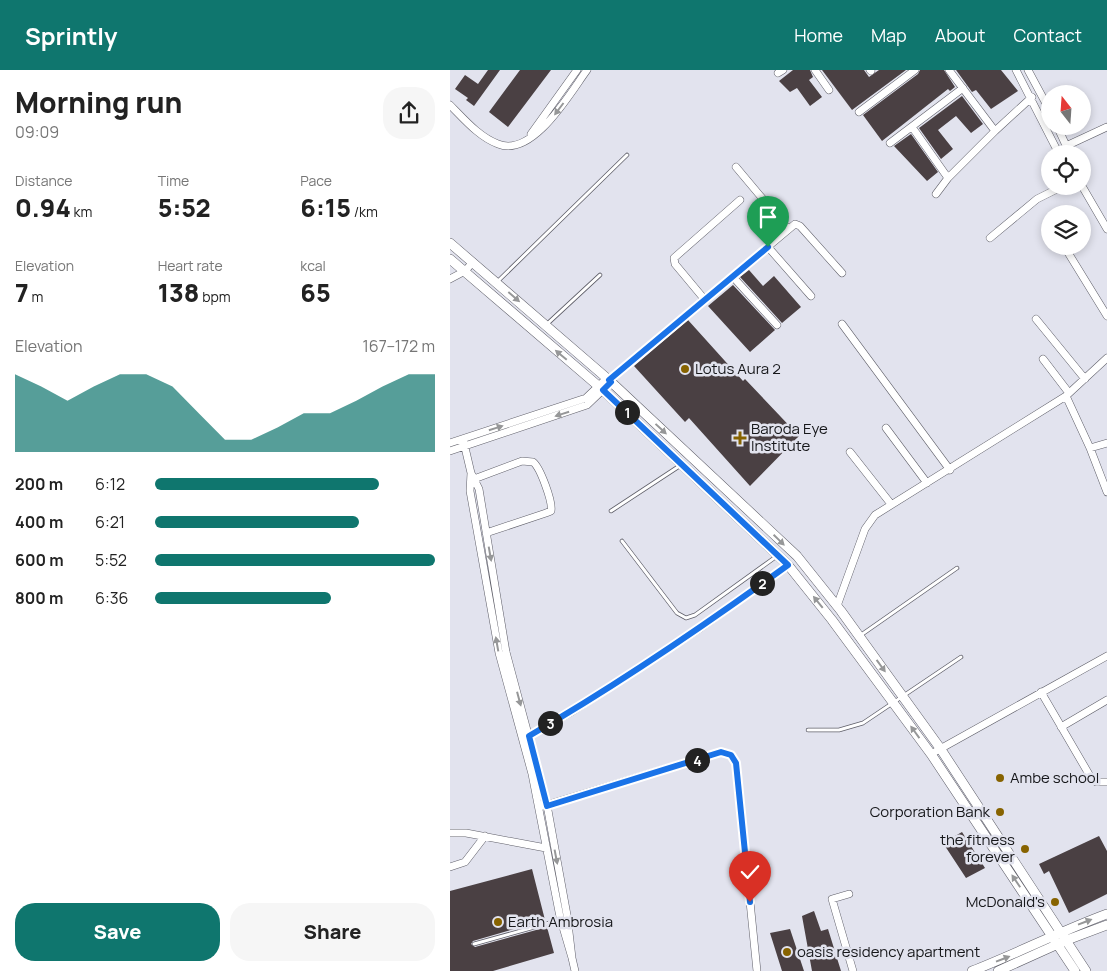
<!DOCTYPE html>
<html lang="en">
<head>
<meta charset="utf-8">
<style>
	body { margin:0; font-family:Manrope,sans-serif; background:#f6f6f6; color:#222; height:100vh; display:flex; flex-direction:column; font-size:19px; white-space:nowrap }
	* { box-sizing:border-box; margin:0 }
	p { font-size:16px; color:#767676 }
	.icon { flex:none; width:28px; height:28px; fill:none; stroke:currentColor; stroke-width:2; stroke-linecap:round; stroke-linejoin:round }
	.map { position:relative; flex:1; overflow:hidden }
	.drawer { display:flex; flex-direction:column; background:#fff; width:450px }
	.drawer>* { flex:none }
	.needle { width:32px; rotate:343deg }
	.controls { position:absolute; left:591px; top:15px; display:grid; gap:10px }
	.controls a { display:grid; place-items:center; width:50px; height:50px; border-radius:50%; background:#fff; box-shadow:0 2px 8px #0003; font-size:25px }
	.pin { position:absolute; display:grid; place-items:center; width:42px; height:42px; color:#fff; margin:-51px -21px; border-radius:50% 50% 50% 0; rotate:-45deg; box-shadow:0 0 5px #0007 }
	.pin .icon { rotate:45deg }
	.km { position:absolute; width:25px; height:25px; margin:-12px; border-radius:50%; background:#222; color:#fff; font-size:14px; line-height:25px; text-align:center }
	.round { display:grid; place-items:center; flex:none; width:52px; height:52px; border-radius:20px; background:#f6f6f6 }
	.head { display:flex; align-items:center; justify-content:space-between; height:85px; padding:0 15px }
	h1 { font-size:28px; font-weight:800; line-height:38px }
	.stats { display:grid; grid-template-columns:repeat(3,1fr); gap:8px; height:85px; padding:5px 15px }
	.stats div { display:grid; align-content:center }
	.stats b { font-size:25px; font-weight:800 }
	.stats small { font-size:14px; font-weight:400 }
	.stats p { font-size:14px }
	.chart { height:140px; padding:10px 15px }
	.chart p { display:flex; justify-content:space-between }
	.chart svg { width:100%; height:90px; margin-top:5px; fill:#0f766e; opacity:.7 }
	.button { display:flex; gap:10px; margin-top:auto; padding:10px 15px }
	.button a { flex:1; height:58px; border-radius:20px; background:#0f766e; color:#fff; font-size:20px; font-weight:800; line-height:58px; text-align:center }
	.button a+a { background:#f6f6f6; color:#222 }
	ul { padding:0 15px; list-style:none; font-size:16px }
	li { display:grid; grid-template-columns:80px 60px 1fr; align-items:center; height:38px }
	li i { height:12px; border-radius:6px; background:#0f766e }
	header { display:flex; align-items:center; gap:30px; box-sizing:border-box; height:70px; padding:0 25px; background:#0f766e; color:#fff }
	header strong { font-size:24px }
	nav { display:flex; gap:28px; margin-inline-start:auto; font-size:18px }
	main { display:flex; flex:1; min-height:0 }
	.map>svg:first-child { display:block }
	.building { fill:#4a4043 }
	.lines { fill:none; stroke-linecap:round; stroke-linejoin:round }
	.lane-casing { stroke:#5f5f69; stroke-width:4.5 }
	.street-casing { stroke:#5f5f69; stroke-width:8 }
	.secondary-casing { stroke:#5f5f69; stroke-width:10 }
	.lane { stroke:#fff; stroke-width:3 }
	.street { stroke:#fff; stroke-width:7 }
	.secondary { stroke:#fff; stroke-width:9 }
	.oneway { fill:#969798 }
	.route-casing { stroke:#fff; stroke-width:10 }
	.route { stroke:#1a73e8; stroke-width:6 }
	.poi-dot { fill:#876300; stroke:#e2e3ee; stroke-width:2 }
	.labels { text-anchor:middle; stroke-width:5; stroke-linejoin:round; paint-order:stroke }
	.poi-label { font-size:15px; fill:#16171a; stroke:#e2e3ee; text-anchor:start }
</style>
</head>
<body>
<header>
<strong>Sprintly</strong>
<nav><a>Home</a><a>Map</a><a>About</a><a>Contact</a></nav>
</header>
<main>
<section class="drawer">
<div class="head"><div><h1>Morning run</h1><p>09:09</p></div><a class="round"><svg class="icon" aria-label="share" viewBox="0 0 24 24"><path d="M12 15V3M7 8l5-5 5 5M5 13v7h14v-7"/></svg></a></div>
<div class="stats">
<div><p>Distance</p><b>0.94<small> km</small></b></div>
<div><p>Time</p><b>5:52</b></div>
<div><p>Pace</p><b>6:15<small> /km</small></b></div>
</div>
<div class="stats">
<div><p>Elevation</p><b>7<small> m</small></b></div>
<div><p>Heart rate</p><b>138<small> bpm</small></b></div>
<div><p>kcal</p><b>65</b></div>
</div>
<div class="chart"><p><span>Elevation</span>167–172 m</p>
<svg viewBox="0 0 160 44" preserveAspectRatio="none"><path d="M0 44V6L10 12L20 19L30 12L40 6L50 6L60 12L70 25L80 38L90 38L100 32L110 25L120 25L130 19L140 12L150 6L160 6V44z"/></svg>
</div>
<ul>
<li><b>200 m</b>6:12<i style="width:80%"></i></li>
<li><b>400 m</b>6:21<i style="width:73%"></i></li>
<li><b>600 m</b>5:52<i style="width:100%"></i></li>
<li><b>800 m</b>6:36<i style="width:63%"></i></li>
</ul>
<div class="button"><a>Save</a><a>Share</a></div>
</section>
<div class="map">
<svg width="657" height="901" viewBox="0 0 657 901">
	<rect width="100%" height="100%" fill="#e2e3ee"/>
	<path class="building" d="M38,0H50L24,36L16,30L18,28L5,19L15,5L28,14Z
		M70,0H101L58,57L39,42Z
		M343,0H360L363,7L359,10L372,27L360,36L347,18L340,22L329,11Z
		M372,0H414L419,7L429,0H456L402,40Z
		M470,0H494L505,17L500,21L498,19L432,71L413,45L468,4Z
		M506,0H551L568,21L541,39L526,20L522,22Z
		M512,26L533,54L521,63L506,46L488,60L503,79L491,89L469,58Z
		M461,64L488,102L477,111L444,76Z
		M299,200L313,216L324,206L351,237L332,253L290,207Z
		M283,215L325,260L300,282L258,236Z
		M238,250L293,311L295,309L349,366L300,416L239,348L235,352L184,296Z
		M512,762L535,798L516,808L493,773Z
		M649,766L657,781V824L619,843L599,801L594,804L589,794Z
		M82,799L95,850L23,871L21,874L25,877L97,857L104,883L43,901H0V821Z
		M364,841L371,861L378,859L391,901H362L352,846Z
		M340,859L354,901H332L320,863Z"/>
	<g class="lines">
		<g class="lane-casing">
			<path id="lane" d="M47,212L177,85
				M96,255L150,205
				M161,441L231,395
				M172,471L227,543L236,548L245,545L327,486
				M411,565L507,498
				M358,660H389L413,653L511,587
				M24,874L110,850"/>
		</g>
		<g class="street-casing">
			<path id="street" d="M365,0L379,20
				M420,0L421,1
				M566,0L609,84
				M578,0L600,41
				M328,3L333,0
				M0,35C14,49 29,67 48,74C83,88 120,23 137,0
				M409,42L465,0
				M607,56L620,84
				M462,57L498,108
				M545,61L582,27
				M81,64L127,0
				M440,73L513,18
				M616,76L657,57
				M286,97L338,159
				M632,116L657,159
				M486,124L498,108L545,61L499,0
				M540,168L587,129L613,116
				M614,176L657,246
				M318,177L361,226
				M283,207L327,255
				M0,209L15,201L23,192
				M255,230L225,194L224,188L290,130
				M586,249L635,309
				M392,254L500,400
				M593,289L619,323
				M159,310L345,154L350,156L392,203
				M616,326L640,378L657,422
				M436,358L477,413
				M13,369L21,403L29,419L56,582L97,735L117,845L122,888L110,847L82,704L49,583L20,421L21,403
				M0,373L136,328L157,308
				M640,378L657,373
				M0,381L137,335L161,312
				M400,382L441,434
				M24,409L72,391L83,392C90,397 103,432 101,441L96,443L36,463
				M387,536L415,459L425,445L616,326L657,288
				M591,622L640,706L646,712H657
				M611,657L657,630
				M77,667L123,641L249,559L338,495
				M481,684L657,586
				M93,736L271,682L281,685L286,693L307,901
				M0,763H16L96,778
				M0,797L15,792L35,766
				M399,824L382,829L403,901
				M122,888L125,901"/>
		</g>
		<g class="secondary-casing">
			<path id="secondary" d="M0,173L159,310L347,486L391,541L490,678L636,901
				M0,189L153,320L338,495L382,550L481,684L625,901
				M522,901C568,883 611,861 657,844
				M548,901L617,870L657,855"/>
		</g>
		<use href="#lane" class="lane"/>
		<use href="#street" class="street"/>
		<use href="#secondary" class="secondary"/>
	</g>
	<defs><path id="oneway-solid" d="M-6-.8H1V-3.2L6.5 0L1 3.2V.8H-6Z" transform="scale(1.25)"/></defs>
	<g class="oneway">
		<use href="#oneway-solid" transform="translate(109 39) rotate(127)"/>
		<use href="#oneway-solid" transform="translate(64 227) rotate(41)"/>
		<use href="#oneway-solid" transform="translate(111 285) rotate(-140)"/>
		<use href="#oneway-solid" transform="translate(112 344) rotate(162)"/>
		<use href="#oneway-solid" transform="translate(46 358) rotate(-18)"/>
		<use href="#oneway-solid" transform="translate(211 359) rotate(43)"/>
		<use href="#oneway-solid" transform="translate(329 470) rotate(44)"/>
		<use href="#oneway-solid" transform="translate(40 484) rotate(80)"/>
		<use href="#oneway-solid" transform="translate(368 532) rotate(-129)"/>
		<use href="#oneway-solid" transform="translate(47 574) rotate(-100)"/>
		<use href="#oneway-solid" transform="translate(431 596) rotate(54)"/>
		<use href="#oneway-solid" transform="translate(69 629) rotate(75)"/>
		<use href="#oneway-solid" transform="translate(465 662) rotate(-126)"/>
		<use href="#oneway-solid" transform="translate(106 787) rotate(79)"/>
		<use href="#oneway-solid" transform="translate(566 811) rotate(-124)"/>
		<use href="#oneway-solid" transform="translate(635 852) rotate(-21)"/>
		<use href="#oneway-solid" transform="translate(553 889) rotate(-21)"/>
	</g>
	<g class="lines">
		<g class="route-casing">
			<path id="route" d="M300,832L286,693L281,685L271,682L97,736L79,666C169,614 254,556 338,495L153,320L161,312L159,310L318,177"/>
		</g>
		<use href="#route" class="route"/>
	</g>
	<g class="poi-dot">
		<circle cx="235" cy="299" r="5"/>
		<path d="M287.5 360.5h5v5h5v5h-5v5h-5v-5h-5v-5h5z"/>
		<circle cx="550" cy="708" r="5"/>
		<circle cx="550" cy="742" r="5"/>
		<circle cx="575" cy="779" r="5"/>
		<circle cx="605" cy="832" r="5"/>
		<circle cx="48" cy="852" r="5"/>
		<circle cx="337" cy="882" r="5"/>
	</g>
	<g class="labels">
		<g class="poi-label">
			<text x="245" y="304">Lotus Aura 2</text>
			<text x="301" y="364">Baroda Eye<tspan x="301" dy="17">Institute</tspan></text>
			<text x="560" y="713">Ambe school</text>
			<text x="540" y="747" text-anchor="end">Corporation Bank</text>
			<text x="565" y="775" text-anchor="end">the fitness<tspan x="565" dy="17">forever</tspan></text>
			<text x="595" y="837" text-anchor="end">McDonald's</text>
			<text x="58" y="857">Earth Ambrosia</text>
			<text x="347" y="887">oasis residency apartment</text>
		</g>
	</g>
</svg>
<div class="controls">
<a><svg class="needle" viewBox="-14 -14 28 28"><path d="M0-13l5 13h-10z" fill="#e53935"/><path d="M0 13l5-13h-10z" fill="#767676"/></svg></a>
<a><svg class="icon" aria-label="locate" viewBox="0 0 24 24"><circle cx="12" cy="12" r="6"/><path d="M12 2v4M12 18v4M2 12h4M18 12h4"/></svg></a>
<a><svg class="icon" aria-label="layers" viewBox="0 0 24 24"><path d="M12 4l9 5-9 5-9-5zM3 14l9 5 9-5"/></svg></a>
</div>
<div class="pin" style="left:318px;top:177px;background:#1e9e55"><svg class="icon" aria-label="arrive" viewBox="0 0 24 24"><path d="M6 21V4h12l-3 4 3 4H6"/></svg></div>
<div class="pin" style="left:300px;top:832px;background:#d93025"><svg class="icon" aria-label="check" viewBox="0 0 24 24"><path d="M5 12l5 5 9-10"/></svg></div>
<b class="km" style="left:177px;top:342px">1</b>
<b class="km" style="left:312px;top:513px">2</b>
<b class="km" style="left:100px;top:653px">3</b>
<b class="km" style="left:247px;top:690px">4</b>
</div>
</main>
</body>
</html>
